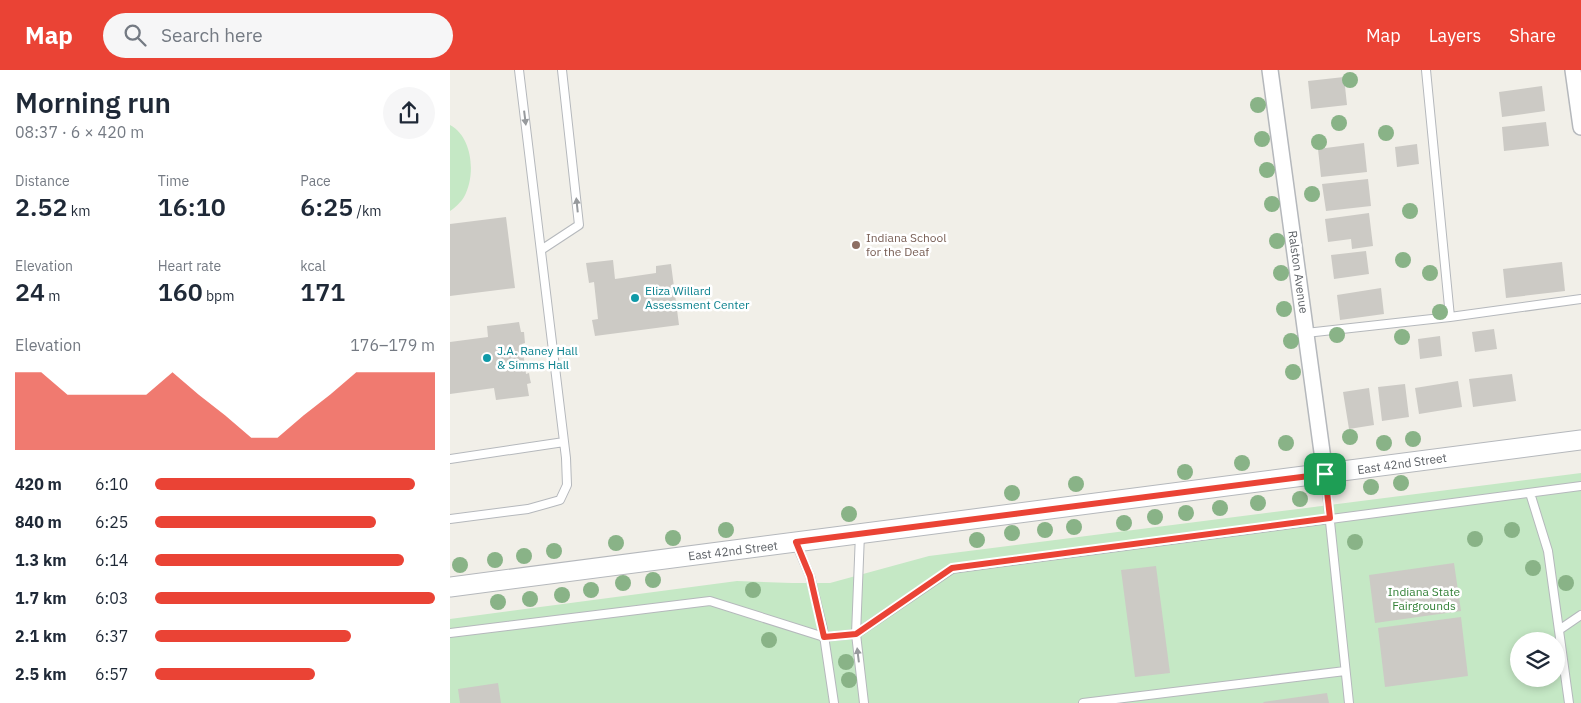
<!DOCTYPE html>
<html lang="en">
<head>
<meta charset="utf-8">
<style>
	body { margin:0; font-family:"IBM Plex Sans",sans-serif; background:#f6f6f7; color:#1f2937; height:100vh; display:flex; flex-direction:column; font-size:19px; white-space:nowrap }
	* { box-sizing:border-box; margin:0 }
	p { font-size:16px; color:#747a83 }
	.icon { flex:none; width:28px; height:28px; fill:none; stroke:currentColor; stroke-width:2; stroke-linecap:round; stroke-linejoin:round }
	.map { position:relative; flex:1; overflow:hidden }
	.drawer { display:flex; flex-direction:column; background:#fff; width:450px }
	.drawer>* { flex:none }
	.fabs { position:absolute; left:1060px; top:562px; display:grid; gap:10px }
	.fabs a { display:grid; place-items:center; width:55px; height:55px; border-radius:50%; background:#fff; box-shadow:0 2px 8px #0003; font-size:25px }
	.pin { position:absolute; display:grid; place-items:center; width:42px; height:42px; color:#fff; margin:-21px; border-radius:10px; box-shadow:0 2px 8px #0006 }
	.round { display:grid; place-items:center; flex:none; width:52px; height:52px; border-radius:26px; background:#f6f6f7 }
	.headline { display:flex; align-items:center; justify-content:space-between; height:85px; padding:0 15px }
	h1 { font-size:28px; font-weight:600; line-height:38px }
	.stats { display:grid; grid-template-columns:repeat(3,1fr); gap:8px; height:85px; padding:5px 15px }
	.stats div { display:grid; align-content:center }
	.stats b { font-size:25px; font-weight:600 }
	.stats small { font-size:14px; font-weight:400 }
	.stats p { font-size:14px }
	.chart { height:140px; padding:10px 15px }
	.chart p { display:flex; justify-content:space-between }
	.chart svg { width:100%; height:90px; margin-top:5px; fill:#ea4335; opacity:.7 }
	ul { padding:0 15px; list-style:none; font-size:16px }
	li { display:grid; grid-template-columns:80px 60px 1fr; align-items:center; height:38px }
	li i { height:12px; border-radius:6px; background:#ea4335 }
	header { display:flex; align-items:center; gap:30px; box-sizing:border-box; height:70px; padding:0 25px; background:#ea4335; color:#fff }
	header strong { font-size:24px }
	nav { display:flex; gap:28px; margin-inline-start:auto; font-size:18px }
	.search { width:350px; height:45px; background:#f6f6f7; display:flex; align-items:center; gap:12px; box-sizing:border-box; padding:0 18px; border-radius:28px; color:#747a83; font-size:19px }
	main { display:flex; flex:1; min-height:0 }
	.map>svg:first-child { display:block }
	.green { fill:#c5e8c5; fill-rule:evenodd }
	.building { fill:#cccac5 }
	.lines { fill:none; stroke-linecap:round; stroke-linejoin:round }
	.service-casing { stroke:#b5b8bc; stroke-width:10 }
	.minor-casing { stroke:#b5b8bc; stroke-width:18 }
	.tertiary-casing { stroke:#b5b8bc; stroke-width:21 }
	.service { stroke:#fff; stroke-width:8 }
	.minor { stroke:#fff; stroke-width:15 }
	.tertiary { stroke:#fff; stroke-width:19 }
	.tree { fill:#89b387 }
	.oneway { fill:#979a9d }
	.route-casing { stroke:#fff; stroke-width:10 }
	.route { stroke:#ea4335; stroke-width:6 }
	.education-dot { fill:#8d6e63; stroke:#fff; stroke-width:2 }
	.culture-dot { fill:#0f9aa8; stroke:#fff; stroke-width:2 }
	.labels { text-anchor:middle; stroke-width:5; stroke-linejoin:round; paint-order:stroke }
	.education-label { font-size:12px; fill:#785e54; stroke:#fff; text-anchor:start }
	.street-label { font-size:12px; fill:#5f6368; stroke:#fff }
	.culture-label { font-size:12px; fill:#0d838f; stroke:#fff; text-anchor:start }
	.park-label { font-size:12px; fill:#348238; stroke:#fff }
</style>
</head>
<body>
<header>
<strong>Map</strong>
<div class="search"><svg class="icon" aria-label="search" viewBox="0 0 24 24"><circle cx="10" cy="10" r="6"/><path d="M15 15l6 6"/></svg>Search here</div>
<nav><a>Map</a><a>Layers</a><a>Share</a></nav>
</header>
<main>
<section class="drawer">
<div class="headline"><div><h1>Morning run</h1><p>08:37 · 6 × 420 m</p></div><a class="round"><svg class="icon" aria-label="share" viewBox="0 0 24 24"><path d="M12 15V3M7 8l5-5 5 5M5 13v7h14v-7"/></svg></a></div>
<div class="stats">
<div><p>Distance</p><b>2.52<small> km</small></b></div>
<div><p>Time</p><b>16:10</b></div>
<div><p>Pace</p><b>6:25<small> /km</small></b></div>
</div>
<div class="stats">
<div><p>Elevation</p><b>24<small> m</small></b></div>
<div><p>Heart rate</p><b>160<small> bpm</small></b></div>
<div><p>kcal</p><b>171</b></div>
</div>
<div class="chart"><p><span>Elevation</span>176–179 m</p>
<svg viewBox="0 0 160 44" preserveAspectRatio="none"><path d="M0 44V6L10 6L20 17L30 17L40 17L50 17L60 6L70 17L80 27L90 38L100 38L110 27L120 17L130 6L140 6L150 6L160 6V44z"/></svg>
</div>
<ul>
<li><b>420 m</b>6:10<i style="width:93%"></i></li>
<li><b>840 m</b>6:25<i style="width:79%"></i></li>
<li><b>1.3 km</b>6:14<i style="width:89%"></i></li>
<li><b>1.7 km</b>6:03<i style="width:100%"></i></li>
<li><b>2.1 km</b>6:37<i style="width:70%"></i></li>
<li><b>2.5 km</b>6:57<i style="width:57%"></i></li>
</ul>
</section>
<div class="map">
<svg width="1131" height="633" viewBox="0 0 1131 633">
	<rect width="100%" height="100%" fill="#f1efe8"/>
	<path class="green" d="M0,55C23,67 26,106 14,127C11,132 5,138 0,141Z
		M1131,403V633H0V549L287,511L342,513H380L479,486ZM1069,571H1106V609H1069Z"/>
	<path class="building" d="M894,7L897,35L861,39L858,11Z
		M1092,16L1095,41L1052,47L1049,22Z
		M1096,52L1099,76L1054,81L1052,57Z
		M914,73L917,102L871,107L868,79Z
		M967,74L969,94L947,97L945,77Z
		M918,109L921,136L876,141L872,114Z
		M919,143L923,176L902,179L901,169L878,172L875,149Z
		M56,147L65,218L0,226V154Z
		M916,181L919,204L884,209L881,185Z
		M163,190L165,209L206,203V196L221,194L229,255L145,266L142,250L148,249L144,212L139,213L136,193Z
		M1112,192L1115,221L1056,228L1053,199Z
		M931,218L934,244L890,250L887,225Z
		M69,252L71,262H74L75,273L72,274L76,304L79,303L80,309L81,313L77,314L79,326L46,330L44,318L0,324V272L38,267L37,256Z
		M1044,259L1047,279L1025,282L1022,262Z
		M990,266L992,286L970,289L968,269Z
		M1062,304L1066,331L1023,337L1019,309Z
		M1008,311L1012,337L969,344L965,318Z
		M955,314L959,347L932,351L928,317Z
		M919,318L924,355L899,359L893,322Z
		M1004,493L1011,541L925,553L919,505Z
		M706,496L720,603L685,607L671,500Z
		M1011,547L1018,606L935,617L928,558Z
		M48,613L51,633H10L8,619Z
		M877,623L879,633H814L813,632Z"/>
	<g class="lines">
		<g class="service-casing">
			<path id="service" d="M976,0L1000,247
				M91,180L129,155L112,0
				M856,263L1000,247L1131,229
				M0,389L114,372
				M875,404L899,633
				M1080,423L1098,481L1119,633
				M0,449L78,439L110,430L117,415L116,388L69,0
				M410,464L406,564L414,633
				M346,473L360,506L373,559L384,633
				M1109,560L1131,545
				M0,563L260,531L374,567L406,564L502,499L1131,416
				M633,633L895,601"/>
		</g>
		<g class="minor-casing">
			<path id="minor" d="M820,0L875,404
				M1123,0L1131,57"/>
		</g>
		<g class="tertiary-casing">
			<path id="tertiary" d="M0,517L1131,370"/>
		</g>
		<use href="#service" class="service"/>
		<use href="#minor" class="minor"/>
		<use href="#tertiary" class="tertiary"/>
	</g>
	<g class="tree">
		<circle cx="900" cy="10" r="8"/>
		<circle cx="808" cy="35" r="8"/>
		<circle cx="889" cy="53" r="8"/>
		<circle cx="936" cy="63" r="8"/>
		<circle cx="812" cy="69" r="8"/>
		<circle cx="869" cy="72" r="8"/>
		<circle cx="817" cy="100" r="8"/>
		<circle cx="862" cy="124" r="8"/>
		<circle cx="822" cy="134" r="8"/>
		<circle cx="960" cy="141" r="8"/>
		<circle cx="827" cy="171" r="8"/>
		<circle cx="953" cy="190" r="8"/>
		<circle cx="831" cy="203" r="8"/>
		<circle cx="980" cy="203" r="8"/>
		<circle cx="834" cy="239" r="8"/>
		<circle cx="990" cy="242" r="8"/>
		<circle cx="887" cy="265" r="8"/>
		<circle cx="952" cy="267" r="8"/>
		<circle cx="841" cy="271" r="8"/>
		<circle cx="843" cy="302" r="8"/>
		<circle cx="900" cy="367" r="8"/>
		<circle cx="963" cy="369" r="8"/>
		<circle cx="836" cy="373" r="8"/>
		<circle cx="934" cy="373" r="8"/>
		<circle cx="792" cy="393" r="8"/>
		<circle cx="735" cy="402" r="8"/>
		<circle cx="951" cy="413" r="8"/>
		<circle cx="626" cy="414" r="8"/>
		<circle cx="921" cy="417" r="8"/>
		<circle cx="562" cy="423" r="8"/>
		<circle cx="850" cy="429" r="8"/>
		<circle cx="808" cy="433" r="8"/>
		<circle cx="770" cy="438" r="8"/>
		<circle cx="736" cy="443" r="8"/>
		<circle cx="399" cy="444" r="8"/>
		<circle cx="705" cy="447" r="8"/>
		<circle cx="674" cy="453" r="8"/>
		<circle cx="624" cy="457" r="8"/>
		<circle cx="276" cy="460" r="8"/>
		<circle cx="595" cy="460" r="8"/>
		<circle cx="1062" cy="460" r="8"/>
		<circle cx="562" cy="463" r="8"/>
		<circle cx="223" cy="468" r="8"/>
		<circle cx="1025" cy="469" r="8"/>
		<circle cx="527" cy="470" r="8"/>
		<circle cx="905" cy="472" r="8"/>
		<circle cx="166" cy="473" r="8"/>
		<circle cx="104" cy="481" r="8"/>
		<circle cx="74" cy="486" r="8"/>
		<circle cx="45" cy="490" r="8"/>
		<circle cx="10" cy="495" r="8"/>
		<circle cx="1083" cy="498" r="8"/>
		<circle cx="203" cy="510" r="8"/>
		<circle cx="173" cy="513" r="8"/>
		<circle cx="1116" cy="513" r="8"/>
		<circle cx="141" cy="520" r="8"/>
		<circle cx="303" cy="520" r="8"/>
		<circle cx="112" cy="525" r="8"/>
		<circle cx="80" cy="529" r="8"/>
		<circle cx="48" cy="532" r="8"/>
		<circle cx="319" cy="570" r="8"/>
		<circle cx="396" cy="592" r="8"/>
		<circle cx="399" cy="610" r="8"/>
	</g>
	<defs><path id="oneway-solid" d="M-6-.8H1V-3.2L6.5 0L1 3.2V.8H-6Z" transform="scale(1.25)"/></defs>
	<g class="oneway">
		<use href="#oneway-solid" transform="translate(75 48) rotate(83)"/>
		<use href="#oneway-solid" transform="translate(127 135) rotate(-96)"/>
		<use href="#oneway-solid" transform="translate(408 585) rotate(-97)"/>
	</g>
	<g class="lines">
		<g class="route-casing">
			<path id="route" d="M875,404L880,448L502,498L406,564L374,567L360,506L346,472Z"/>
		</g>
		<use href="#route" class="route"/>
	</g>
	<circle class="education-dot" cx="406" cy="175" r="5"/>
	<g class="culture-dot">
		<circle cx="185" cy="228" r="5"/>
		<circle cx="37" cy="288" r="5"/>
	</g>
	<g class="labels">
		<g class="education-label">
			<text x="416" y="172">Indiana School<tspan x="416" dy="14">for the Deaf</tspan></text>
		</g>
		<g class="street-label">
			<text transform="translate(848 202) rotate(82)" y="4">Ralston Avenue</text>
			<text transform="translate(952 394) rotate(-8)" y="4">East 42nd Street</text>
			<text transform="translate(283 481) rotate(-7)" y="4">East 42nd Street</text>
		</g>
		<g class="culture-label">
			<text x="195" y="225">Eliza Willard<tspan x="195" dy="14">Assessment Center</tspan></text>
			<text x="47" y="285">J.A. Raney Hall<tspan x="47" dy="14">&amp; Simms Hall</tspan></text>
		</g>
		<g class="park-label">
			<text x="974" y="526">Indiana State<tspan x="974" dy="14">Fairgrounds</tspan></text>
		</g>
	</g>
</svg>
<div class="fabs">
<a><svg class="icon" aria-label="layers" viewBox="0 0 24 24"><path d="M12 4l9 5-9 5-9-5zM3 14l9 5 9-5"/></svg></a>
</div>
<div class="pin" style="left:875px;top:404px;background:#1e9e55"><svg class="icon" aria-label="arrive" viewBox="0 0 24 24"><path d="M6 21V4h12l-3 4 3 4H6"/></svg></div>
</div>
</main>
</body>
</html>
